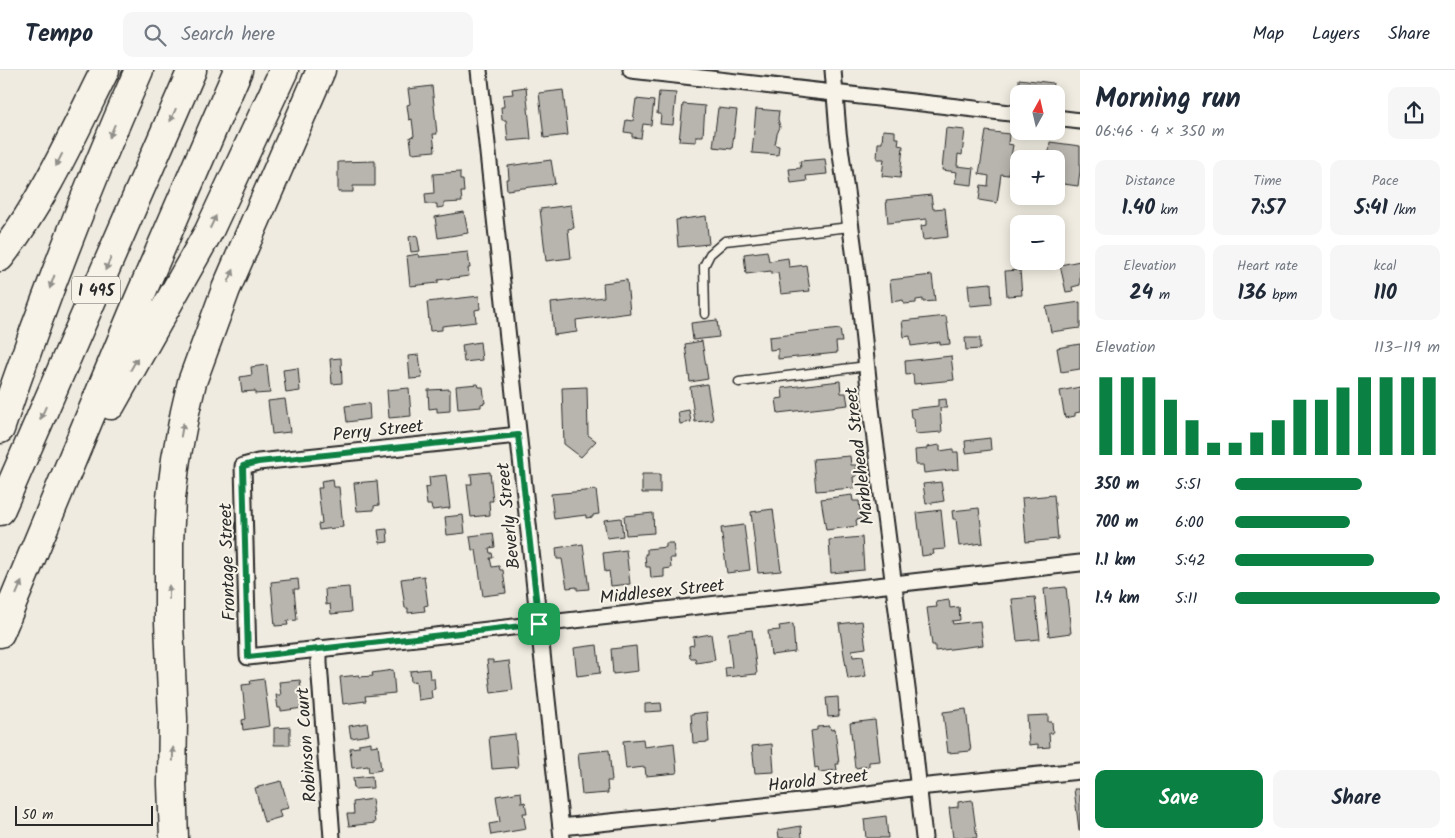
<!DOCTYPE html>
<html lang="en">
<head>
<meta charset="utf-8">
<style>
	body { margin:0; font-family:Kalam,sans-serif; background:#f6f6f7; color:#1f2937; height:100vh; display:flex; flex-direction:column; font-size:19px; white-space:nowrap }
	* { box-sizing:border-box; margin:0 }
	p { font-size:16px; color:#747a83 }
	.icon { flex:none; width:28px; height:28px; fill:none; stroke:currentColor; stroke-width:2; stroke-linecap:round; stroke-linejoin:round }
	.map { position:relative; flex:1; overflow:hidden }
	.sheet { display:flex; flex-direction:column; background:#fff; width:375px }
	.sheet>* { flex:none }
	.needle { width:32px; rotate:8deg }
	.buttons { position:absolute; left:1010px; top:15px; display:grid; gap:10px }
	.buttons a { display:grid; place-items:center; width:55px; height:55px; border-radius:10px; background:#fff; box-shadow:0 2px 12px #0003; font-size:25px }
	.scale { position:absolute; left:15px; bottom:12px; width:138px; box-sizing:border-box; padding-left:5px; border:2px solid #2b2b2b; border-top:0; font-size:14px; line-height:18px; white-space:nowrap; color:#2b2b2b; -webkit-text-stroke:4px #f7f3e8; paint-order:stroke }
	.pin { position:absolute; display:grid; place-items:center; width:42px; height:42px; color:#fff; margin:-21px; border-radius:10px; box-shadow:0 2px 8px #0006 }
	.round { display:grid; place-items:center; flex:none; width:52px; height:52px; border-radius:10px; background:#f6f6f7 }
	.summary { display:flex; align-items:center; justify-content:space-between; height:85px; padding:0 15px }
	h1 { font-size:28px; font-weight:700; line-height:38px }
	.figures { display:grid; grid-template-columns:repeat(3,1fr); gap:8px; height:85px; padding:5px 15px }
	.figures div { display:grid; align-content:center; border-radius:10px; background:#f6f6f7; text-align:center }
	.figures b { font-size:21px; font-weight:700 }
	.figures small { font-size:14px; font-weight:400 }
	.figures p { font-size:14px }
	.chart { height:140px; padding:10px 15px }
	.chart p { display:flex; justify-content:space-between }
	.chart svg { width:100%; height:90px; margin-top:5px; stroke:#0b8043; stroke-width:6 }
	.cta { display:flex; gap:10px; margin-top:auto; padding:10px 15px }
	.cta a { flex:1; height:58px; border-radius:10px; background:#0b8043; color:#fff; font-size:20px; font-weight:700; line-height:58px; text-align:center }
	.cta a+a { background:#f6f6f7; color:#1f2937 }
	ul { padding:0 15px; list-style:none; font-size:16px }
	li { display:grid; grid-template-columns:80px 60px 1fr; align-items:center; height:38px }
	li i { height:12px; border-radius:6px; background:#0b8043 }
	header { display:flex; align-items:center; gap:30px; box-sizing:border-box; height:70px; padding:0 25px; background:#fff; border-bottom:1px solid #e0e1e3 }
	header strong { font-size:24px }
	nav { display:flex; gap:28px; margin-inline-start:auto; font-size:18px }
	.search { width:350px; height:45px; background:#f6f6f7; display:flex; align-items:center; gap:12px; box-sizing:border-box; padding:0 18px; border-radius:10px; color:#747a83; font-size:19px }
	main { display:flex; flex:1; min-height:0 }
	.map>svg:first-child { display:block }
	.building { fill:#b8b5ae; stroke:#2b2b2b }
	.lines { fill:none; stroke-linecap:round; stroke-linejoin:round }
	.service-casing { stroke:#2b2b2b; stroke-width:11 }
	.minor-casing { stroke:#2b2b2b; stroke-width:19 }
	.motorway-casing { stroke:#2b2b2b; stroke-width:31 }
	.service { stroke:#f7f3e8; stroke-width:8 }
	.minor { stroke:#f7f3e8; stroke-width:15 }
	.motorway { stroke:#f7f3e8; stroke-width:28 }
	.oneway { fill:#918f8a }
	.route-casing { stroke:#fff; stroke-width:10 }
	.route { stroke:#0b8043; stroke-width:6 }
	.labels { text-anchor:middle; stroke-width:4; stroke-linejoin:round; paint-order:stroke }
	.shield { fill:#f7f3e8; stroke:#686764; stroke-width:1 }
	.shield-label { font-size:16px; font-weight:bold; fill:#2b2b2b }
	.street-label { font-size:18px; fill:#2b2b2b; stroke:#f7f3e8 }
</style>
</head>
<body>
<header>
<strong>Tempo</strong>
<div class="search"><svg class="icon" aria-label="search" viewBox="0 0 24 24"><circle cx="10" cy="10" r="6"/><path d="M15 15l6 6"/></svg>Search here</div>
<nav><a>Map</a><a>Layers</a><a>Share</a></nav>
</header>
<main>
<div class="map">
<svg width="1080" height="768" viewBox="0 0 1080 768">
	<rect width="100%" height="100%" fill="#efebe0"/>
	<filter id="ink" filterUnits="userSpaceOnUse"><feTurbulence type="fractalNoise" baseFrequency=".02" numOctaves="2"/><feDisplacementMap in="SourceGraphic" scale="10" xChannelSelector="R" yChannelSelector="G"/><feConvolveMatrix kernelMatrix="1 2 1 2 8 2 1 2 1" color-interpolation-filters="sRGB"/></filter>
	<g filter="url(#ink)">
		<path class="building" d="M1019,9L1053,13L1052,19L1019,15Z
			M432,16L437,64H433L435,81L412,83L410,67L414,66L412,49L409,50L407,35L410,34L408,19Z
			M526,17L531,69L508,71L506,50H502L501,37H504L503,25L513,24L512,19Z
			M563,20L568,65L544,68L539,23Z
			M659,22L676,23L673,55L660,54L661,44H657Z
			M636,29L654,31L651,55L643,54L641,68L632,67V63L624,62L626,50L633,51Z
			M683,34L705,36L703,66H696V72L679,71Z
			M718,38L737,40L732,79L713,77Z
			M756,39L779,41L778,49L780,57L777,64L775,75L779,76L778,85L752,83Z
			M946,58L965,60L962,85L958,84L957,96L974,98L972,115L955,113L957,102L942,100Z
			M883,60L895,61V68H899L898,75L903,76L900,108L882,106L884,89H877L878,73H882Z
			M986,61L1009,64L1008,74L1013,75L1008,105L1001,104L997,133L979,130L981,115L988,116L989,106L979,104Z
			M1050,72L1080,76V101L1078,116L1056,113V89H1048Z
			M825,89L827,104L806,106L807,111L791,113L789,99L801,98L800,91Z
			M551,90L555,114L507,120L506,109H509L508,96Z
			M375,91V116H353V122H338V92Z
			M460,102V110H463L464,122H461L462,132L444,133V137L437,138V134H426L425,124L434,123L433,104Z
			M931,125L933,139L945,138L948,167L923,170L921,156L927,155V149L888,153L886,130Z
			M571,135L574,158L568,159L571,188L546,191L540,139Z
			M464,142L468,163L438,168L435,147Z
			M706,146L709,174L678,177L676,150Z
			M417,165L420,181L411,182L409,167Z
			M767,181L769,191L788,188L789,197L806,195L810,221L781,224L778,203L771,204V201L746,204L744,184Z
			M468,182L470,198H468L469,206L438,210V213L410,216L407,186L418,184L419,187Z
			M1080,191V215L1072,217L1073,221L1066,222L1060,195Z
			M1020,200L1022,225L1007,226L1005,201Z
			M932,205L935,231L923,232V229L916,230V233L904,234L903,230L892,232L890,210Z
			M627,210L630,243L576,250L577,262L554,265L551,233L604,227L603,213Z
			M991,213L992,234L970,236L968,215Z
			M479,226L480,239L475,240L476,252L442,256V260L430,261L427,232Z
			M1080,232V258L1051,262L1046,237Z
			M946,246L950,274L940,275V272L911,276L910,266L904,267L902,251Z
			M717,250L719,267L693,270L691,253Z
			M840,259L842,272H836L837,283L778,289V279L770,280L769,267Z
			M965,268H980V279L966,280Z
			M702,271L708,309L690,312L685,274Z
			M480,272L482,290L464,292L462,275Z
			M1080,274V299L1061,302L1057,278Z
			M419,285L422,308L410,309L408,286Z
			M951,286L954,310L914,314L913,304L906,305L905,291Z
			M341,288L342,313L332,314L330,289Z
			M267,295L270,323L255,324V321L242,322L240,307L252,305L251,297Z
			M298,298L300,321L286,323L283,300Z
			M840,311L841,323H846L848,335L778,343L776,329L783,328L782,318Z
			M478,314L479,317H483L485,333L481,334V337L458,339L456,316Z
			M707,314L713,350L695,352L690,317Z
			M587,317L588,365L596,371L581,387L564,374L562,318Z
			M1080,317V342L1075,343V346L1065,348L1060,321Z
			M409,318L411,346L389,348L387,320Z
			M450,319V341L437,342V338L429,339L428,320Z
			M285,329L290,362L272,364L268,331Z
			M946,329L947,338H940L942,362L915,364L914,348H911L910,339L938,336V330Z
			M369,333L370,349L347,352L345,336Z
			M689,340L691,352L680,354L678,342Z
			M990,368L991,380L966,383L965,371Z
			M940,375V381L953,379V382H958L959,399L924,403L923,395H916L915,380L927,379V377Z
			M850,386L851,395H856L857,406L853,407L854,418L816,421L813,389Z
			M490,402L493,431H489L490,445L471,447L467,414H472L471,404Z
			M642,404H660V423H642Z
			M446,405L450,438L432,440L431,435H427L425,418L430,417L429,407Z
			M333,409L334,417H339L343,457L319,460L318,454L322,453L318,418H322L321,411Z
			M377,411L379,435L374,436V440L357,441L354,413Z
			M941,412L944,431L926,434L923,414Z
			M596,420L599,444L593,445V447L586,448V445L554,449L551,424Z
			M852,425L853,431H859L861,449L856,450L857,456L826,460L821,429Z
			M1054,425L1058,469L1026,472L1022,428Z
			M979,438L983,473L959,476L956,449H953L952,441Z
			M773,439L781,501L758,503L751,442Z
			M941,440L945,479L933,480L934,484L922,486L917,443Z
			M653,443L654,463L626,465L624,446Z
			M463,445L465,463L447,465L445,447Z
			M621,448L623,466L607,468L604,450Z
			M744,455L750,500L727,503L721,458Z
			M387,459L388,472L380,473L378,460Z
			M493,463L495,477L489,478L490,483H492L493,488H490L492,497L499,496L500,500H503L506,523L483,526L476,480H472L470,466Z
			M862,467L864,500L831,503L829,470Z
			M666,473H673L675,488H670L671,498L664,499V507L651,508L650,497H646L645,484H647V479L666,477Z
			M583,474L589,519L577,520V517L567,518L562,489H557L556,478Z
			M626,480L630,514L611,516L609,501L605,502L603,483Z
			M424,506L428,535L424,536L425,541L408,543V538H405L401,509Z
			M298,509L299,519H294L297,550L287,551L288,555L275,556L271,512Z
			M349,517L351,542L331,544L330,534L326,535L325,519Z
			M1066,517L1071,563L1049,566L1044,519Z
			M1035,527L1040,569L1017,571L1012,529Z
			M949,530L950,538L959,537L960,550L952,551L953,554L980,551L983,575L935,581V575H932L927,538L937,537L936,532Z
			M862,551L866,578L852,580L853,587L863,586L866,606L848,609L839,554Z
			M793,554L795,582L771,585L768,561L780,560L779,556Z
			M752,560L757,604L726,607L725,598L732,597L728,563Z
			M711,564L715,590L696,593L695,588H690L689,576L694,575L693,567Z
			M597,575L600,603L577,606L574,578Z
			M636,576L638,601L613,604L611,579Z
			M487,590H493V593L509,591L513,620L491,623Z
			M429,599L430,608H434L435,619L431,620L432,628L418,630L416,611L411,612L410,601Z
			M393,600L395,623L365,626L366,631L343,634L340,607L359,605V607L373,606L372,603Z
			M264,609L270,656L243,660L242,650L246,649L242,615L251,614L250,611Z
			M300,610L303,638L281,641V638H278L276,625H281L279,612Z
			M838,627L839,646L828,647L826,628Z
			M661,633L662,641L645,642V634Z
			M966,639L971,681L948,683L943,642Z
			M707,642L709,672L693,673L691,644Z
			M1048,645V652H1052L1053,663H1049L1050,677L1038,678V674L1029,675L1027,646Z
			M875,650L880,691L869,692V696L855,698L850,653Z
			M367,653L369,665L351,668L349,656Z
			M830,656L831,660L835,659L839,694H836L837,700L819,702L818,697L815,698L811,661L817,660V657Z
			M290,657V675H274V658Z
			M515,664L518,697L492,699L489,667Z
			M643,669L644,677L674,673L677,703L646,706L645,697L626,699L623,671Z
			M371,672V676L378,675L381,700L369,702L368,696L352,698L350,678L359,677V674Z
			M772,674L774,702L755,703L752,676Z
			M609,680L612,711H607L608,723L582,725L578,683Z
			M372,706L373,718L354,719L353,708Z
			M281,711L289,738L279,740L281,747L264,752L255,718Z
			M1074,719H1080V760H1079Z
			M521,722L522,733L525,732L527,743H523L526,759L491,765L489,754L500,752L496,726Z
			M372,729L375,753L349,756L347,744H354L353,732Z
			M972,730L977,768H953L949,738L958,737V732Z
			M886,746L888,768H866L864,749Z
			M801,756L802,768H779L778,760Z"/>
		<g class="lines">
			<g class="service-casing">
				<path id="service" d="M705,244L704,196L710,184L725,171L850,157
					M739,312L867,296"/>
			</g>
			<g class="minor-casing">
				<path id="minor" d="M479,0L562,768
					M631,0L1019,44
					M833,0L838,62L857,203L871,338L913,665L924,768
					M1056,48L1080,51
					M518,365L258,392L243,396L248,587L1080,493
					M319,578V593L332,768
					M561,757L839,728L918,717L1080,701"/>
			</g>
			<g class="motorway-casing">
				<path id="motorway" d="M0,187C44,130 73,64 105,0
					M111,335L209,161L284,0
					M0,359C41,237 87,118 139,0
					M0,441L192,0
					M0,563L138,231L238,0
					M174,768L172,714L173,649L169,552V474L171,428L176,389L185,342L192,312L226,219L321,0"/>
			</g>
			<use href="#service" class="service"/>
			<use href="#minor" class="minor"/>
			<use href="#motorway" class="motorway"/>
		</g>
		<defs><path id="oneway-solid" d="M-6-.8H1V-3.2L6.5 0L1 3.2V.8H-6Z" transform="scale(1.25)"/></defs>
		<g class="oneway">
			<use href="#oneway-solid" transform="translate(173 45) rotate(114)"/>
			<use href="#oneway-solid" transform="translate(112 61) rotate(113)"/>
			<use href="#oneway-solid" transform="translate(59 90) rotate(117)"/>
			<use href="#oneway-solid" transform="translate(213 152) rotate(-65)"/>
			<use href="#oneway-solid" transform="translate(108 194) rotate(114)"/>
			<use href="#oneway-solid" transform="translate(231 206) rotate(-67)"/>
			<use href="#oneway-solid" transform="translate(52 212) rotate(110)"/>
			<use href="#oneway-solid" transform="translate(134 294) rotate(-61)"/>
			<use href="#oneway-solid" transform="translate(43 343) rotate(114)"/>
			<use href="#oneway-solid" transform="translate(182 360) rotate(-80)"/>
			<use href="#oneway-solid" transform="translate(19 518) rotate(-67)"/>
			<use href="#oneway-solid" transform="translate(169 522) rotate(-90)"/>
			<use href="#oneway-solid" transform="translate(173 684) rotate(-89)"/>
		</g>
	</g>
	<g class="lines" filter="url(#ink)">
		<g class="route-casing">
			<path id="route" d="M518,365L539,554L248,587L243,396L258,392Z"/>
		</g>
		<use href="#route" class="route"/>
	</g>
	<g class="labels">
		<rect class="shield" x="72" y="206.5" width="48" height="27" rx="4"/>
		<g class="shield-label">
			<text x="96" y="226">I 495</text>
		</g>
		<g class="street-label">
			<text transform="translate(378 360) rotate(-6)" y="6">Perry Street</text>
			<text transform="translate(859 386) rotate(-97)" y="6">Marblehead Street</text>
			<text transform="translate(508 446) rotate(-96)" y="6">Beverly Street</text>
			<text transform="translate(227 492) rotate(-92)" y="6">Frontage Street</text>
			<text transform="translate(662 521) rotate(-6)" y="6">Middlesex Street</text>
			<text transform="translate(306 675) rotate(-94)" y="6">Robinson Court</text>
			<text transform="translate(818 710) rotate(-6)" y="6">Harold Street</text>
		</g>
	</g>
</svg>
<div class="buttons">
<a><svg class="needle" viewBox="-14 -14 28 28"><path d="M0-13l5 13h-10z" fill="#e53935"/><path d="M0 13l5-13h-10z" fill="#747a83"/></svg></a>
<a>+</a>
<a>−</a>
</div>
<div class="scale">50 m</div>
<div class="pin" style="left:539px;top:554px;background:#1e9e55"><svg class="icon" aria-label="arrive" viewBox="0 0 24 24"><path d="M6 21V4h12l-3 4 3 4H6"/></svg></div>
</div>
<section class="sheet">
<div class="summary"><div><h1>Morning run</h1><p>06:46 · 4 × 350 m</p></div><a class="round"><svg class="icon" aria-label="share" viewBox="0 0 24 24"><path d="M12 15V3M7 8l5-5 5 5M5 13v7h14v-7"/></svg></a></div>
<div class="figures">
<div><p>Distance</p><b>1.40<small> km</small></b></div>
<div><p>Time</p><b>7:57</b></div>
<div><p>Pace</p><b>5:41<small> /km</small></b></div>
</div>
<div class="figures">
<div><p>Elevation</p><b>24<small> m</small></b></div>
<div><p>Heart rate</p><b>136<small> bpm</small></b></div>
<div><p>kcal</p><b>110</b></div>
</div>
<div class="chart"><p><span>Elevation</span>113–119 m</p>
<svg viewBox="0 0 160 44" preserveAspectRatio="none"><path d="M5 44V6M15 44V6M25 44V6M35 44V17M45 44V27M55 44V38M65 44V38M75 44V33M85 44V27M95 44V17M105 44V17M115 44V11M125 44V6M135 44V6M145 44V6M155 44V6"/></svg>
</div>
<ul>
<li><b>350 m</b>5:51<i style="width:62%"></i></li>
<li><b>700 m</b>6:00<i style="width:56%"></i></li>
<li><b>1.1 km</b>5:42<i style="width:68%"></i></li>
<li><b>1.4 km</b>5:11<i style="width:100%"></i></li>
</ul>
<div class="cta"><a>Save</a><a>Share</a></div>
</section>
</main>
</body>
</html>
